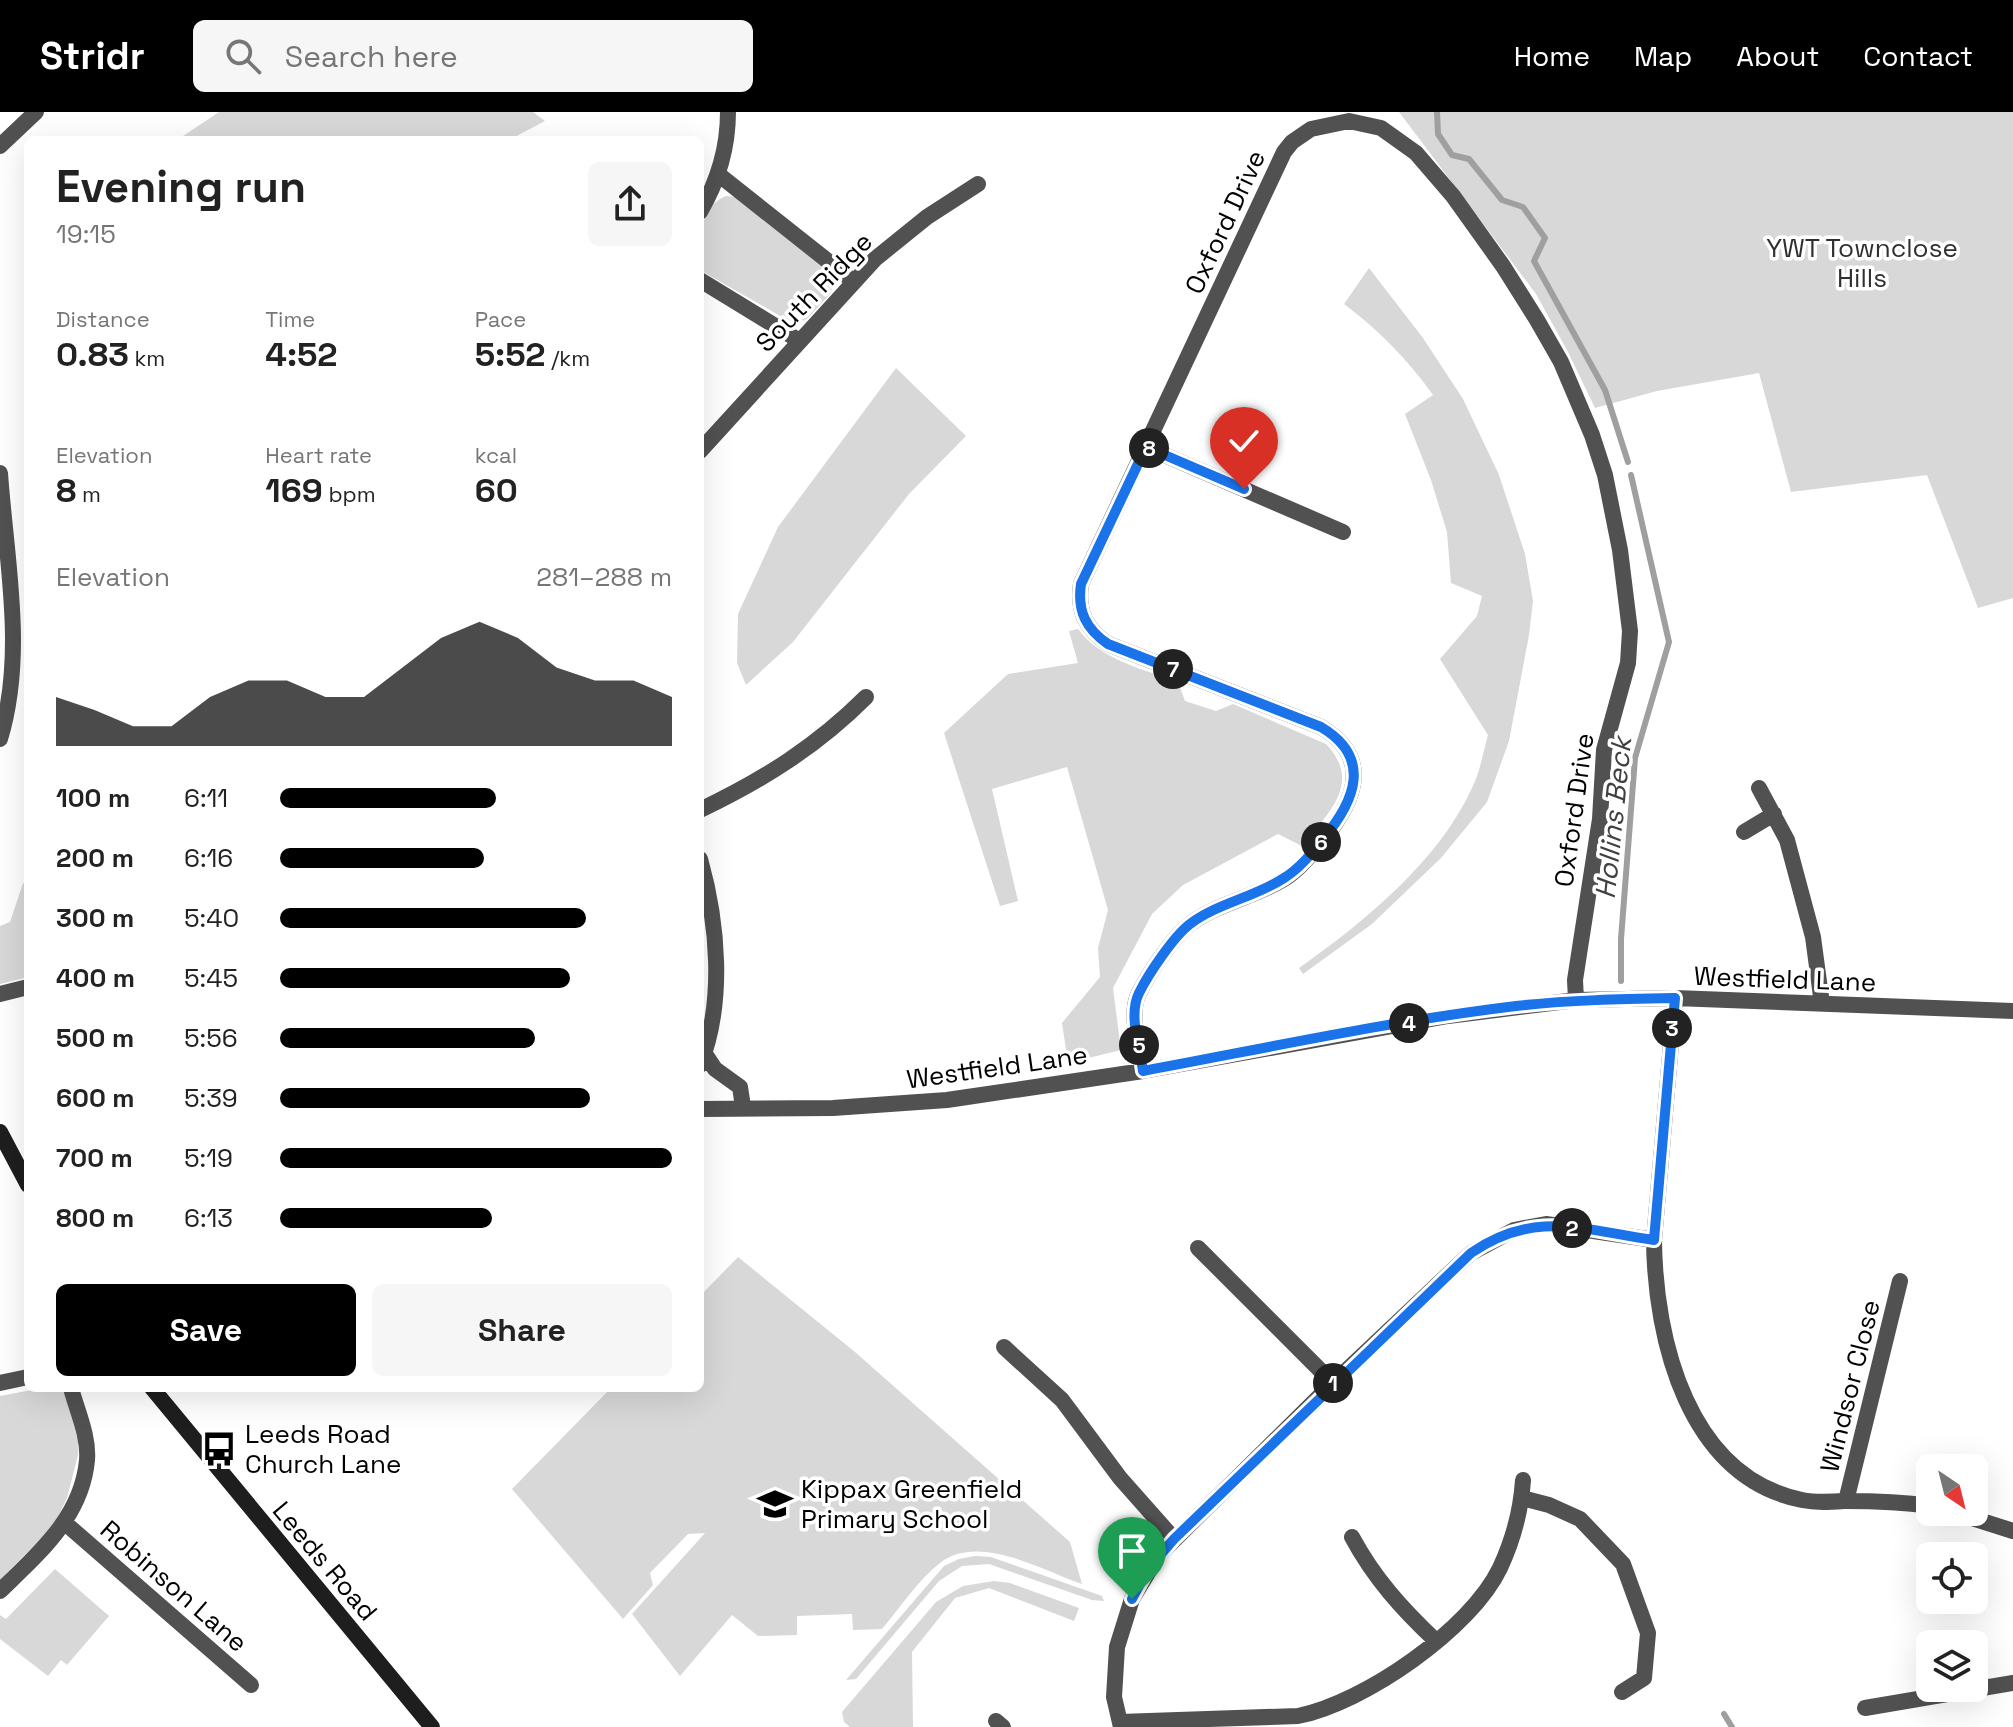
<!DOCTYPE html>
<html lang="en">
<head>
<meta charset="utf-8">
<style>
	body { margin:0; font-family:"Space Grotesk",sans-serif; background:#f6f6f6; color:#222; height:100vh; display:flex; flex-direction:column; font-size:30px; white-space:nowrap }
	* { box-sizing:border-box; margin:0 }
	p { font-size:26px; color:#767676 }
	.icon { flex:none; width:44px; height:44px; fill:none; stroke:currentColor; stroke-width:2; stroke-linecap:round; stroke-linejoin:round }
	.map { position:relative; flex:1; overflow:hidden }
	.drawer { position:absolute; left:24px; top:24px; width:680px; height:1256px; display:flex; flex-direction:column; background:#fff; border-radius:12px; box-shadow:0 8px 32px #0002 }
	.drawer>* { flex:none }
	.needle { width:52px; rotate:145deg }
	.fabs { position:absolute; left:1916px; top:1342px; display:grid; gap:16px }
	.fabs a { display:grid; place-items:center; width:72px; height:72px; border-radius:12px; background:#fff; box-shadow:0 8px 32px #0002; font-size:40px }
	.pin { position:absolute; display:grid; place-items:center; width:68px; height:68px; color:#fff; margin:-82px -34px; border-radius:50% 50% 50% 0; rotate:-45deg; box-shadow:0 0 8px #0007 }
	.pin .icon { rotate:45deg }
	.km { position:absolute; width:40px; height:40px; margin:-20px; border-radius:50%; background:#222; color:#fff; font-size:22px; line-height:40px; text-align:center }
	.round { display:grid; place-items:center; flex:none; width:84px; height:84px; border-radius:12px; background:#f6f6f6 }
	.overview { display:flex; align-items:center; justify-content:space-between; height:136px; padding:0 32px }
	h1 { font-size:44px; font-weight:600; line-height:60px }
	.metrics { display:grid; grid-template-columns:repeat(3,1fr); gap:12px; height:136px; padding:8px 32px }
	.metrics div { display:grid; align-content:center }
	.metrics b { font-size:34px; font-weight:600 }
	.metrics small { font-size:22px; font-weight:400 }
	.metrics p { font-size:22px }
	.chart { height:224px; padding:16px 32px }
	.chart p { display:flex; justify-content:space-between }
	.chart svg { width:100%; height:144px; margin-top:8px; fill:#000; opacity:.7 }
	.action { display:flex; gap:16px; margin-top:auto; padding:16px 32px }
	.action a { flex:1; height:92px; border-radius:12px; background:#000; color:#fff; font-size:32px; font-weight:600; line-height:92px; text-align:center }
	.action a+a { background:#f6f6f6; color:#222 }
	ul { padding:0 32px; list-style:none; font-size:26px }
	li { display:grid; grid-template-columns:128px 96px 1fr; align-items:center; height:60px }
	li i { height:20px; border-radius:10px; background:#000 }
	header { display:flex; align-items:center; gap:48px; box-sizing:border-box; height:112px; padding:0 40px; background:#000; color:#fff }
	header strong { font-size:38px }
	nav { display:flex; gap:44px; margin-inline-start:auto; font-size:28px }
	.search { width:560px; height:72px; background:#f6f6f6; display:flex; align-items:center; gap:20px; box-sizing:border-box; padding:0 28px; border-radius:12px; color:#767676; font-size:30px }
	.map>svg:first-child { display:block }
	.green { fill:#d8d8d8 }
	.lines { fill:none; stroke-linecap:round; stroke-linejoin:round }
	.stream { stroke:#9f9f9f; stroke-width:6 }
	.minor { stroke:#515151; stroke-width:16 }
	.tertiary { stroke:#515151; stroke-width:16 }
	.secondary { stroke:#1e1e1e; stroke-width:16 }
	.route-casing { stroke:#fff; stroke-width:16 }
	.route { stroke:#1a73e8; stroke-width:10 }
	.labels { text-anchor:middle; stroke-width:7; stroke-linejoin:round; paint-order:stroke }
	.street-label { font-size:26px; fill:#000; stroke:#fff }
	.park-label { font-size:26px; fill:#2f2f2f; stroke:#fff }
	.poi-label { font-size:26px; fill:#000; stroke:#fff; text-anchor:start }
	.water-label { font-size:28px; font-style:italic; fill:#404040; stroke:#fff }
</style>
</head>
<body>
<header>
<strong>Stridr</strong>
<div class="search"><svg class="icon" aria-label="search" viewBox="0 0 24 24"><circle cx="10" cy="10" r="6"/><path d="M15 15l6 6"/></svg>Search here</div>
<nav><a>Home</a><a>Map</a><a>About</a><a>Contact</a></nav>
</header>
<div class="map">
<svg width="2013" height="1615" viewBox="0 0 2013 1615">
	<rect width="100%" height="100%" fill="#fff"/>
	<path class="green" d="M219,0H533L545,9L509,28H177Z
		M1399,0H2013V486L1978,496L1927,363L1791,380L1759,261L1657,279L1595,296L1568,240L1536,182Z
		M726,84L736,85L829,160L833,170L831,181L807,207L798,211L789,209L700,158C700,132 697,96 726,84Z
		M1369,156L1423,226L1463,287L1499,363L1525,442L1533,489L1529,523L1509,629L1487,690L1441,746L1372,812L1303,862L1299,856C1364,810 1438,750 1472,676C1480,660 1483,641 1488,623L1440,547L1477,504L1482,484L1451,471L1447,420L1431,368L1405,302L1433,283C1407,247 1380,219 1344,192Z
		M896,256L966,324L909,382L793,530L746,573L737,551L738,502L778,415Z
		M1078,517C1101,548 1143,557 1178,570L1185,589L1216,599L1233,592L1326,632C1363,671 1328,701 1302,734L1278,722L1183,773L1152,802L1113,876L1121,938L1068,951L1062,911L1100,865L1098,836L1108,798L1067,655L992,677L1018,789L1000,794L944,621L1008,562L1078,551L1069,519Z
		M23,771L28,774V865L0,872V814L10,810Z
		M738,1145L855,1240L1070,1430L1082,1472C1042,1458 978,1421 940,1451C918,1468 900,1496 882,1517L853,1518L852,1502L797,1504V1523L758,1524L732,1503L680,1564L632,1502L705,1421L688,1422L650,1461L653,1473L623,1507L512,1377L611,1276H700V1184Z
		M43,1276L66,1277L78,1330V1343L67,1386L54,1413L0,1468V1284Z
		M975,1444L991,1445L1102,1484L1104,1489L1092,1488L989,1452L962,1454L939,1469L856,1567L846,1568L944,1454L959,1447Z
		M55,1457L109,1504L67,1553L61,1548L48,1564L0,1527V1503L6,1507Z
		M994,1469L1010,1471L1079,1496L1074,1509L989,1476L955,1486L912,1540L913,1615H850L844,1610L842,1600L936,1490L963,1474Z"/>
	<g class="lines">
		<path class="stream" d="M1437,0L1438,22L1452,43L1469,47L1502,88L1523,95L1545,126L1534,149L1605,278L1628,350
			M1621,869V827L1635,646L1669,530L1631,363
			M1724,1602L1732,1615"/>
		<path class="minor" d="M0,34L36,0
			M718,62L853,169
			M700,100C718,69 728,36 728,0
			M700,168L798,228
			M1146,335L1343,420
			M700,339L875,147L927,105L978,72
			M1759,676L1787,728L1813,825L1822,892
			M700,698C763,668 817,634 866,585
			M1744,720L1774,702
			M700,747C718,811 725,890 700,953
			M0,882L28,875
			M1675,886L1654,1128C1655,1228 1688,1365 1802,1388C1816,1391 1830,1390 1845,1389C1873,1389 1902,1390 1930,1394
			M705,942L715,957L740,975L743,995
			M1143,959C1140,936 1128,902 1139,881C1149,861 1173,825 1190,812C1218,791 1255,785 1284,767C1300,757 1311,742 1323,728C1355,689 1373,646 1321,615L1108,532C1086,517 1077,499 1081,472L1284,40L1292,30L1311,17L1349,9L1381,16L1416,41L1453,84L1503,154L1537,208L1561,250L1592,323L1605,363L1620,438L1630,519L1628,551L1604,638L1600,707L1575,868L1576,888
			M700,997L833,996L947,988L1143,959L1448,904L1576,888L1675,886L2013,899
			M1198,1136L1333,1271
			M1004,1235L1062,1288L1120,1366L1174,1427
			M0,1271L28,1265
			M1522,1386L1549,1393L1580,1407L1623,1452L1648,1521L1644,1566L1622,1580
			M1846,1389L1900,1169
			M1953,1400L2013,1419
			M65,1411L251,1573
			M1352,1425C1374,1466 1402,1497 1436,1529
			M0,1479C38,1442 82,1405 87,1348C89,1324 77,1299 71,1276
			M1865,1596L2013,1571
			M996,1609L1003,1615
			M1120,1610L1298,1604C1364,1591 1471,1517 1500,1456C1513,1428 1521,1399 1523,1368
			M1121,1615L1114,1585L1117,1535L1132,1487L1158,1444L1333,1271L1471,1141L1514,1118L1546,1112L1654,1128"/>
		<path class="tertiary" d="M0,361C6,448 26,541 0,627"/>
		<path class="secondary" d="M0,1020L28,1073
			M152,1276L432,1615"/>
	</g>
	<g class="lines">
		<g class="route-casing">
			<path id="route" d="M1132,1487L1148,1457L1174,1427L1471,1141C1535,1097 1583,1118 1654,1128L1675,886C1622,887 1569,888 1516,894C1391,909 1267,936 1143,959C1140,936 1128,903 1139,881C1149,861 1174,824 1190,812C1218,791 1255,785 1284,766C1300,756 1311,742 1323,727C1355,689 1373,646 1321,615L1108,532C1086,517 1077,499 1081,472L1146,335L1244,377"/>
		</g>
		<use href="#route" class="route"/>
	</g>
	<defs>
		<g id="bus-bare" transform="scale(2.76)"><path d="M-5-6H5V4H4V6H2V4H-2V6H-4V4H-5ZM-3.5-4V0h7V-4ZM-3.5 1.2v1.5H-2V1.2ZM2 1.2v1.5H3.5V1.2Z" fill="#000" stroke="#fff" stroke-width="2.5" paint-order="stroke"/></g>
		<g id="school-bare" transform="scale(2.76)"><path d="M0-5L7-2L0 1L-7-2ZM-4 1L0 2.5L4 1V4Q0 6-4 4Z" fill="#000" stroke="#fff" stroke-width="2.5" paint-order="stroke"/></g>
	</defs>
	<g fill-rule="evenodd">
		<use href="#bus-bare" x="219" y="1337"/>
		<use href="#school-bare" x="775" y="1392"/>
	</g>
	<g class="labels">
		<g class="street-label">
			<text transform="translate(1225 110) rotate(-65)" y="9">Oxford Drive</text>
			<text transform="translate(814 180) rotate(-46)" y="9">South Ridge</text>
			<text transform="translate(1574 698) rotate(-82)" y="9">Oxford Drive</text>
			<text transform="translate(1785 867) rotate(2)" y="9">Westfield Lane</text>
			<text transform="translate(997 955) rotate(-8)" y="9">Westfield Lane</text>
			<text transform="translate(1850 1274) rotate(-76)" y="9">Windsor Close</text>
			<text transform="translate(325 1449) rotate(50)" y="9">Leeds Road</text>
			<text transform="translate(174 1474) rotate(41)" y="9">Robinson Lane</text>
		</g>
		<g class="park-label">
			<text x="1862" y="145">YWT Townclose<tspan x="1862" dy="30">Hills</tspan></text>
		</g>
		<g class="poi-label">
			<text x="245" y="1331">Leeds Road<tspan x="245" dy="30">Church Lane</tspan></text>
			<text x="801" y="1386">Kippax Greenfield<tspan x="801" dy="30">Primary School</tspan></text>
		</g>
		<g class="water-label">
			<text transform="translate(1613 706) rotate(-84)" y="10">Hollins Beck</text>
		</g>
	</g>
</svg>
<div class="fabs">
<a><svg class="needle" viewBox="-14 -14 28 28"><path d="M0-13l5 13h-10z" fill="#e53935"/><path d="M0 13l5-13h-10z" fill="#767676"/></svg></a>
<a><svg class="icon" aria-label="locate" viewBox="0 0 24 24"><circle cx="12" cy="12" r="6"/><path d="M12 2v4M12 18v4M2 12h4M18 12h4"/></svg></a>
<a><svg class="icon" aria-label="layers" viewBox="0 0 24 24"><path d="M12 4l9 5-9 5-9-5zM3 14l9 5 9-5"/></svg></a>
</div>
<div class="pin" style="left:1132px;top:1487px;background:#1e9e55"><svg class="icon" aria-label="arrive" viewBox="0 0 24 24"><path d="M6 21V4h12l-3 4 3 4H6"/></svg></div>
<div class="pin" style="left:1244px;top:377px;background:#d93025"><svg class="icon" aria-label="check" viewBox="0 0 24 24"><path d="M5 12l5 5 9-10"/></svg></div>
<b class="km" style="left:1333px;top:1271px">1</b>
<b class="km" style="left:1572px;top:1116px">2</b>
<b class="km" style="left:1672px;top:916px">3</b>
<b class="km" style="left:1409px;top:911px">4</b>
<b class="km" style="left:1139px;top:933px">5</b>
<b class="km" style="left:1321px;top:730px">6</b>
<b class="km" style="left:1173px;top:557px">7</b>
<b class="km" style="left:1149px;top:336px">8</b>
<section class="drawer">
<div class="overview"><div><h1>Evening run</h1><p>19:15</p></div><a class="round"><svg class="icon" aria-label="share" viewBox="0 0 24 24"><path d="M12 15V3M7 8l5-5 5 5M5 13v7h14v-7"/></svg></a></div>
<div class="metrics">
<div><p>Distance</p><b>0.83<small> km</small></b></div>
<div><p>Time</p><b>4:52</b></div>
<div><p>Pace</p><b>5:52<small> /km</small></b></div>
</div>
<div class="metrics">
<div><p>Elevation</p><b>8<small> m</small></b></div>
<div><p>Heart rate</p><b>169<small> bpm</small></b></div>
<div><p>kcal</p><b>60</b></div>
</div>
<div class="chart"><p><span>Elevation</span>281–288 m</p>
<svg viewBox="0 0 160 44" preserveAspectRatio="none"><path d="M0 44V29L10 33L20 38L30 38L40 29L50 24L60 24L70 29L80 29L90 20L100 11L110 6L120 11L130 20L140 24L150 24L160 29V44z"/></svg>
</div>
<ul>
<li><b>100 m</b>6:11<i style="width:55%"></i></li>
<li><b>200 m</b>6:16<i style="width:52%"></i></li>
<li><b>300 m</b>5:40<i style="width:78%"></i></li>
<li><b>400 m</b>5:45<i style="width:74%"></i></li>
<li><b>500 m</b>5:56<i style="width:65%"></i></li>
<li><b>600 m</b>5:39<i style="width:79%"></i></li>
<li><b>700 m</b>5:19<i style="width:100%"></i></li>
<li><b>800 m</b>6:13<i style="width:54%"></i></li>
</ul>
<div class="action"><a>Save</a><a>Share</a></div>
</section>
</div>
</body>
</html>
